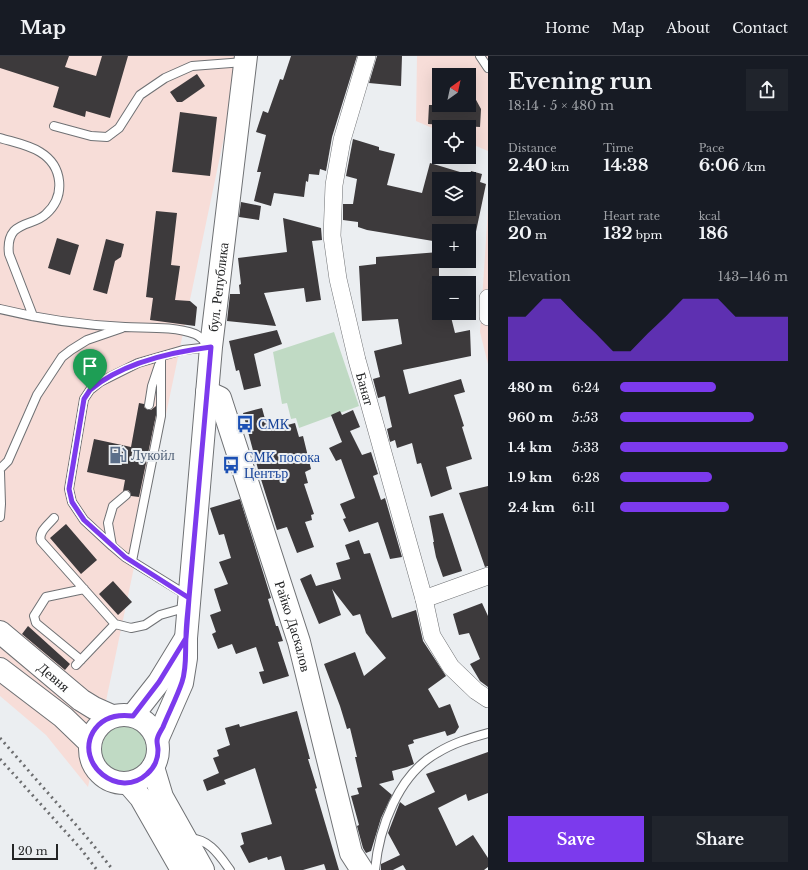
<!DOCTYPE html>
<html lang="en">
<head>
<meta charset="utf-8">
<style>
	body { margin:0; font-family:"Libre Baskerville",serif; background:#20242c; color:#f1f3f6; height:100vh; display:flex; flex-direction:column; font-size:15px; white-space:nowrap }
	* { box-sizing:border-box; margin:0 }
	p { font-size:13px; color:#9ea1a6 }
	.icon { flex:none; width:22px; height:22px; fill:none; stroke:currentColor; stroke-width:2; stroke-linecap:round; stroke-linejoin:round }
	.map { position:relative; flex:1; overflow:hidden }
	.side { display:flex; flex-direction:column; background:#171b24; width:320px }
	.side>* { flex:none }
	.needle { width:26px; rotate:33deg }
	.tools { position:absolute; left:432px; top:12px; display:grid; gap:8px }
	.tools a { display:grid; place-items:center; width:44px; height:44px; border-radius:0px; background:#171b24; box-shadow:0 4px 16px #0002; font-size:20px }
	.scale { position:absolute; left:12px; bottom:10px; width:46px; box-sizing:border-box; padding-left:4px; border:2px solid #242526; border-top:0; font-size:11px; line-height:14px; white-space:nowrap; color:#242526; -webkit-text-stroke:3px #ebeef1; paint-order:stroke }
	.pin { position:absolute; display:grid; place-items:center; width:34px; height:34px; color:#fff; margin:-41px -17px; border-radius:50% 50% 50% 0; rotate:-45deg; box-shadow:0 0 4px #0007 }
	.pin .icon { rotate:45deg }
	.round { display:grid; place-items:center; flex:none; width:42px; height:42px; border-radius:0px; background:#20242c }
	.summary { display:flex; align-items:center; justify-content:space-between; height:68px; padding:0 20px }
	h1 { font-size:22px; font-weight:800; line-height:30px }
	.metrics { display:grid; grid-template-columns:repeat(3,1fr); gap:6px; height:68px; padding:4px 20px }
	.metrics div { display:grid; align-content:center }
	.metrics b { font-size:17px; font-weight:800 }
	.metrics small { font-size:11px; font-weight:400 }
	.metrics p { font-size:11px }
	.chart { height:112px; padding:8px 20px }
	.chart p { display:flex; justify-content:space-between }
	.chart svg { width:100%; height:72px; margin-top:4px; fill:#7c3aed; opacity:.7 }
	.button { display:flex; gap:8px; margin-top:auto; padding:8px 20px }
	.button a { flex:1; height:46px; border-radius:0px; background:#7c3aed; color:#fff; font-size:16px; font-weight:800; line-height:46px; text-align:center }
	.button a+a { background:#20242c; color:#f1f3f6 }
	ul { padding:0 20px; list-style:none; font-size:13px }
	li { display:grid; grid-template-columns:64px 48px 1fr; align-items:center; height:30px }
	li i { height:10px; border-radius:5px; background:#7c3aed }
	header { display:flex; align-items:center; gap:24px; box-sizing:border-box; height:56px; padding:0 20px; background:#171b24; border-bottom:1px solid #363941 }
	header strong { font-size:19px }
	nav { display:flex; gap:22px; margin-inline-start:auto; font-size:14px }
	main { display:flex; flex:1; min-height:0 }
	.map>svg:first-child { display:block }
	.industrial { fill:#f7ddd8; fill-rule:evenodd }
	.green { fill:#c0dac4 }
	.building { fill:#3d3a3c; fill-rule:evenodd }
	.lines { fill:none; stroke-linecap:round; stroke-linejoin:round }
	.lane-casing { stroke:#6f7174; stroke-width:10 }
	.street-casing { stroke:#6f7174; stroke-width:18 }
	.secondary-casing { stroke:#6f7174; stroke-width:24 }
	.lane { stroke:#fff; stroke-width:8 }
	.street { stroke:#fff; stroke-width:17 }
	.secondary { stroke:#fff; stroke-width:22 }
	.rail { stroke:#6c6d6f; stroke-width:3; stroke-dasharray:2 4; stroke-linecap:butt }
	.route-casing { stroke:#fff; stroke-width:8 }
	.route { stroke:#7c3aed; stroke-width:5 }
	.labels { text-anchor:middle; stroke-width:4; stroke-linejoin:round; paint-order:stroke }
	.street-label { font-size:14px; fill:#242526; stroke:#ebeef1 }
	.transit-label { font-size:14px; fill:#164399; stroke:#ebeef1; text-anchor:start }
	.service-label { font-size:14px; fill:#4e5e75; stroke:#ebeef1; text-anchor:start }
</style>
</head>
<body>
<header>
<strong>Map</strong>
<nav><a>Home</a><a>Map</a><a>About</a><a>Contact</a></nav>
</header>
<main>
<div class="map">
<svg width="488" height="814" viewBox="0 0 488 814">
	<rect width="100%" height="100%" fill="#ebeef1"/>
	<path class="industrial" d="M0,0H241L88,731L46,679L0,640Z
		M417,0H488V95L469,87V71H439V75L416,65ZM439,19H469V49H439Z
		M488,153V308L480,276Z"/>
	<path class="green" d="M334,276L359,350L299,372L296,362L291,363L287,347L282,348L273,296Z
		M100 693a24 24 0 1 1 48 0a24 24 0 1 1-48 0Z"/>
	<path class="building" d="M0,0H69L65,11L96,20L102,0H128L110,62L86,55L85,61L53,51L59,31L0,12Z
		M291,0H357L332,81L326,115L320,113L319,119L309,118L308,126L306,125L304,141L274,137L271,150L254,145L261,116H257L266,79L256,76L263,55L268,57L280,23L283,24Z
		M377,0H402L401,30L369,27Z
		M197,18L205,30L182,46H177L170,36Z
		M469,31L481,53L480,71L428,68L429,49H469Z
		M180,56L217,61L210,120L172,116Z
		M353,83L379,91V94L395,98L387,129L422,137L430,107L470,119L471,115L482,118L480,126L486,128L474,185L469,184V175H439V186L367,174L358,171V166L343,164V148H353L357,123L346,120ZM439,123H469V153H439Z
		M241,146L261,150L259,164L239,161Z
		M156,155L177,157L171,209L180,210L175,244L190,245L197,251L195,270L150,264L153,242L146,241Z
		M283,162L321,172L322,184L312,185L321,244L306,246L304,232L264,237L276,270L227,265L230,238H240L239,229L241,228L238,202L287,196Z
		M57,182L79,189L70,219L48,212Z
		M106,183L124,188L121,201L115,205L107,238L93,234Z
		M439,196V257H450L455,277L470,274L471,300L403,314L409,338L461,323L465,336L454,339L464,370L462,371L472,403L446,411L452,433L431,441L421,407L417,408L412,387L397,392L395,384L390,386L387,373L392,371L385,340L378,342L373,323L380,321L374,295L402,288L398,263L362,265L359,210L376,208V201Z
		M277,274L282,288L254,298L261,330L244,334L239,314L236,315L229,285Z
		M139,347L144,348V351L148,354H151L156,350V359L139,441L131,440L130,436L128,434L123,435L125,424L87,416L94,383L131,391Z
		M262,352L268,374L295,367L299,381L303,380L311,413L305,416L308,427L304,428L314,458L311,459L312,464L305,466L314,491L297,497L287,471L277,474L259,417L243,357Z
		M353,354L360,371L350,375L362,399L371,396L378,418L373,420L381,444L385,442L402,501L390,503L378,466L349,476L343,463L346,462L340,448L355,442L341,403L336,405L329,392L342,386L331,359L340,355L342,359Z
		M488,430V510L485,511L459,437Z
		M240,443L271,542L268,543L276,570H278L283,585L278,586L289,620L263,628L259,616L264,615L256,591L236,598L232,588L218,593L212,578L216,576L210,559L221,555L214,533L228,528L219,506L231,502L224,478L219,479L210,452Z
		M443,457L462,515L443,521L436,501L433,486H434L429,460Z
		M66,468L97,504L81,518L50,482Z
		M359,484L364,498L370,497L392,562L416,554L423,585L446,620L428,633L439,652L450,648L459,671L455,677L447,680L445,675L413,684L414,687L408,689L414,708L407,711L392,715L394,724L379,728L392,739L381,762L371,795L366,797L363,792L357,770L359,769L351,740L359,738L357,732L362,731L355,701H357L350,672L347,673L340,650L324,608L355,596L364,620L386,602L366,577L360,558L353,560L332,533L341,559L319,568L300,523L311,518L316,530L341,523L336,507L350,503L345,489Z
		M113,525L132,546L118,559L99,538Z
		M482,547L488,560V631L480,625L470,608L480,603L469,577L459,579L453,558Z
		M28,570L70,608L65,614L22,578Z
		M297,655L310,703H308L317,732L315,733L339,814H326L324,808L303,814H285L281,800L268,804L267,801L249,807L240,790L244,788L241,777L272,768L255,712L224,724L226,728L207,735L203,724L219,717L213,702L219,700L217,694L230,689L225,672L239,668L240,671Z
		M488,696V737L468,745L466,738L438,752L456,790L473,779L488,802V811L484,814H406L403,809L393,814H381V808L400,799L388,777L400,746L405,750L435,736L426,718Z"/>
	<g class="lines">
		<g class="lane-casing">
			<path id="lane" d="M480,0L488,12
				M54,70L91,80L107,81L119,72L140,39L165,22L192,10L244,6
				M0,82C13,86 29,89 40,96C63,110 66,140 46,158C37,167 23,166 14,175C8,182 8,190 9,198L33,260
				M0,253C40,263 83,269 125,271C146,272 174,270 195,278C200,280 205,286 209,289
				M149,349L152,330L159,309
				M0,413L8,405L37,339L62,301L71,294L87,284L122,272
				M0,416L1,448L0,461
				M126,439L113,450L108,467L112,490L125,501L188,540
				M54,462C48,469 38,476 41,485L115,568L131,572L145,569L160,559L188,551
				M112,490L84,464L72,446L69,433L84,343L90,334L100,326L138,307L183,294L210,291
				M132,505L161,360V301
				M81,604L36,567L34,560L46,541L84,533
				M76,609L115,568
				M188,783C208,781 220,800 230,814
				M375,814C379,772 398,719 437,697C453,687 470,682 488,677"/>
		</g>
		<g class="street-casing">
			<g id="street">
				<path id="s1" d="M367,0L342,84L334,129L332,180L338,223L357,304L424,543L432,580L451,611L476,635L488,643"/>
				<path d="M488,242V261"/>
				<path d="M424,543L488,520"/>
			</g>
		</g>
		<g class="secondary-casing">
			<g id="secondary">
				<path id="s2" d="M207,336L220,342L299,586L351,797L362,814"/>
				<path id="s3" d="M0,576L81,644L94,652L112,660"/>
				<path d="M0,613L63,661L89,686"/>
				<circle cx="124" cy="693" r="34"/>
				<path d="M133,659L159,626L184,585"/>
				<path id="s4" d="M157,684L182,627L186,602V582L211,291L246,0"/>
				<path d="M153,711L162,741L203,814"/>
				<path d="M128,727L141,742L182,814"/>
			</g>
		</g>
		<use href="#lane" class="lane"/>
		<use href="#street" class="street"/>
		<use href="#secondary" class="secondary"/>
		<path class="rail" d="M0,682L90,785L113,814
			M0,703L81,793L97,814"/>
	</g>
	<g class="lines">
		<g class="route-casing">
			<path id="route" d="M90,334L84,343L69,433L72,446L84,464L125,501L189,542L186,582L159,626L133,660C118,658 102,661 93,676C75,708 119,744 147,718C154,712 158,703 158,694C158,691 157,688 157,685C157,680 161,675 163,671C169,656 177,641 182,626C187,611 185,596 186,581C186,568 188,555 189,542L211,291C171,296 122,307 90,334"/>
		</g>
		<use href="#route" class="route"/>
	</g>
	<defs>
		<g id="bus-bare" transform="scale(1.38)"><path d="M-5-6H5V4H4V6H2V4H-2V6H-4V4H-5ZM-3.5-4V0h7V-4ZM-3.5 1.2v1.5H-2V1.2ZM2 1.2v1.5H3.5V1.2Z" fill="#1a4fb4" stroke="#ebeef1" stroke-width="2.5" paint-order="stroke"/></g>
		<g id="fuel-bare" transform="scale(1.38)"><path d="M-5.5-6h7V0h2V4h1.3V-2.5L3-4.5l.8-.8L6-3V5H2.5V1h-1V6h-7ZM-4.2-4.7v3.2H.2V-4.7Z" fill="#5c6f8a" stroke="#ebeef1" stroke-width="2.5" paint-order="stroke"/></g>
	</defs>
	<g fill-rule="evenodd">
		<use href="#bus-bare" x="245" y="368"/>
		<use href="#fuel-bare" x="118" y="399"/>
		<use href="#bus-bare" x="231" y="409"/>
	</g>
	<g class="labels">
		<g class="street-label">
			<text dy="5" stroke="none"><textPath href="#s4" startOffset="460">бул. Република</textPath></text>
			<text dy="5" stroke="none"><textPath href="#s1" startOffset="341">Банат</textPath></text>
			<text dy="5" stroke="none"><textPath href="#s2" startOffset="254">Райко Даскалов</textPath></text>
			<text dy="5" stroke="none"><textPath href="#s3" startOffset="70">Девня</textPath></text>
		</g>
		<g class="transit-label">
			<text x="258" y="373">СМК</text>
			<text x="244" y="406">СМК посока<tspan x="244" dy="16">Център</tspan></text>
		</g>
		<g class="service-label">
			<text x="131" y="404">Лукойл</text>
		</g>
	</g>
</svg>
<div class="tools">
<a><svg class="needle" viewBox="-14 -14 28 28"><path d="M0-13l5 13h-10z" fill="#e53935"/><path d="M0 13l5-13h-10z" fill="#9ea1a6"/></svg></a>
<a><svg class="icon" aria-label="locate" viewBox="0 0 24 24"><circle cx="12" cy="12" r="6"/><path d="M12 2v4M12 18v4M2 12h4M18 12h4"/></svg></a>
<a><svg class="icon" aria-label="layers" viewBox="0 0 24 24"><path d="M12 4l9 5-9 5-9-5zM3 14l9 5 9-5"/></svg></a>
<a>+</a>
<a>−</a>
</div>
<div class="scale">20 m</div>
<div class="pin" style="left:90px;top:334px;background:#1e9e55"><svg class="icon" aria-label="arrive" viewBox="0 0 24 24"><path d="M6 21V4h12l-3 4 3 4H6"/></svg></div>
</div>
<section class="side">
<div class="summary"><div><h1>Evening run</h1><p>18:14 · 5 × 480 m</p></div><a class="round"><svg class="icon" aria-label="share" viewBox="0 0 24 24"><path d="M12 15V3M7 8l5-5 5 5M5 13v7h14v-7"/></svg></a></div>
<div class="metrics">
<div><p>Distance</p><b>2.40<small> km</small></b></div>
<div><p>Time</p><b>14:38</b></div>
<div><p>Pace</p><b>6:06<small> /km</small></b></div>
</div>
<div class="metrics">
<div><p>Elevation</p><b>20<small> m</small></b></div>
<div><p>Heart rate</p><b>132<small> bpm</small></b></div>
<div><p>kcal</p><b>186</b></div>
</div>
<div class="chart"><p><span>Elevation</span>143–146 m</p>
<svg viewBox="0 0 160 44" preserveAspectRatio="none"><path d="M0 44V17L10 17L20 6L30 6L40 17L50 27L60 38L70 38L80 27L90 17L100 6L110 6L120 6L130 17L140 17L150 17L160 17V44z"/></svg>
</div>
<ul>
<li><b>480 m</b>6:24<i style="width:57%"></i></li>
<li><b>960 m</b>5:53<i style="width:80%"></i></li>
<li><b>1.4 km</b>5:33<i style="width:100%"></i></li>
<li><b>1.9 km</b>6:28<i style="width:55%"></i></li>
<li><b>2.4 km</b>6:11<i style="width:65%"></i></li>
</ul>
<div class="button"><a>Save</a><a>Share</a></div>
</section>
</main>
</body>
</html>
